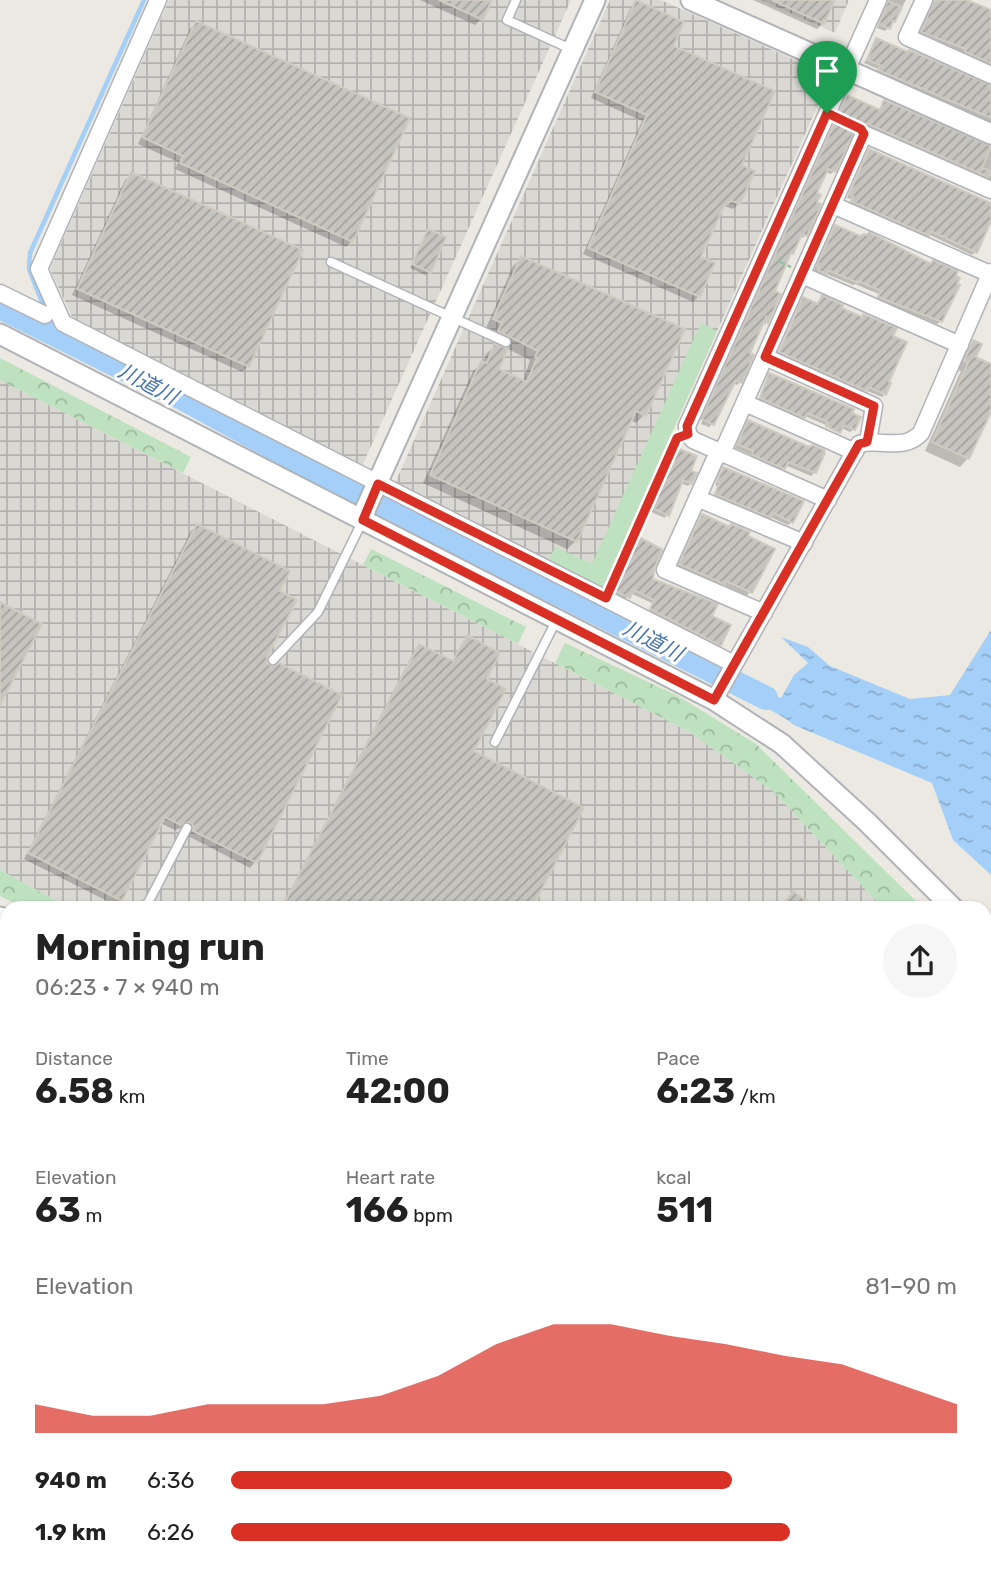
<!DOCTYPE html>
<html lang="en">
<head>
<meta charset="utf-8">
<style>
	body { margin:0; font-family:Rubik,"Noto Sans JP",sans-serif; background:#f6f6f6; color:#222; height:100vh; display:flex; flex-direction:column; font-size:26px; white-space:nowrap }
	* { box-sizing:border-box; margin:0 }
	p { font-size:23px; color:#767676 }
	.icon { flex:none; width:38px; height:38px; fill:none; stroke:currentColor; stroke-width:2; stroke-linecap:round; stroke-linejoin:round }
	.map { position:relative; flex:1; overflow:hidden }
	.drawer { position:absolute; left:0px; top:901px; width:992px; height:674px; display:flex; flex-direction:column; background:#fff; border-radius:21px 21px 0 0; box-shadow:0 2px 5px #0004 }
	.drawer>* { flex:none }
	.pin { position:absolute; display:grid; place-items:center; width:60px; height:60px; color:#fff; margin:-72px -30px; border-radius:50% 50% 50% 0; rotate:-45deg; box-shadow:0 0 7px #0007 }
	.pin .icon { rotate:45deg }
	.round { display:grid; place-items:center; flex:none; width:74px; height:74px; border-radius:37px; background:#f6f6f6 }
	.overview { display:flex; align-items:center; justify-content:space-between; height:119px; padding:0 35px }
	h1 { font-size:38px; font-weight:700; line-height:52px }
	.stats { display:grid; grid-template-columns:repeat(3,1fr); gap:10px; height:119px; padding:7px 35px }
	.stats div { display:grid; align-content:center }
	.stats b { font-size:35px; font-weight:700 }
	.stats small { font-size:19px; font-weight:400 }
	.stats p { font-size:19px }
	.chart { height:196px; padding:14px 35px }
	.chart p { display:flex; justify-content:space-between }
	.chart svg { width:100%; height:126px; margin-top:7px; fill:#d93025; opacity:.7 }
	ul { padding:0 35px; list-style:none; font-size:23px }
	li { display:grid; grid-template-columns:112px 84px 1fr; align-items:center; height:52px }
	li i { height:18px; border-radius:9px; background:#d93025 }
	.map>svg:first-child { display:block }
	.industrial { fill:url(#industrial-grid) }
	.green { fill:#bee1c0 }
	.forest { fill:url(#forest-crowns) }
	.water { fill:url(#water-ripples) }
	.shadow { fill:#0003; fill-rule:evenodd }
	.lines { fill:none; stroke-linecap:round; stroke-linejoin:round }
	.stream { stroke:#a4cff8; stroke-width:4.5 }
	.river { stroke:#a4cff8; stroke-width:24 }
	.building { fill:url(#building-hatch); stroke:#cfcbc0; stroke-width:2 }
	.service-casing { stroke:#b1b3b8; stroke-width:11 }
	.minor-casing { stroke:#b1b3b8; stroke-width:19 }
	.tertiary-casing { stroke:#b1b3b8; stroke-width:23 }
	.secondary-casing { stroke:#b0b3b8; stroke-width:26 }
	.path { stroke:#99c1a6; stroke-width:2.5; stroke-dasharray:7 3.5; stroke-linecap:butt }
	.service { stroke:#fff; stroke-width:8 }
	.minor { stroke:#fff; stroke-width:16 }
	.tertiary { stroke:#fff; stroke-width:19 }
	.secondary { stroke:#fff; stroke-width:23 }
	.route-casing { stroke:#fff; stroke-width:14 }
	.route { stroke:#d93025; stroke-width:9 }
	.labels { text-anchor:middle; stroke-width:6; stroke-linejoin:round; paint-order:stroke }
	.water-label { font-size:21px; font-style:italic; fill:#4675b1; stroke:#fff }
</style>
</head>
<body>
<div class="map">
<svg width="991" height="1574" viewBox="0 0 991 1574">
	<defs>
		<pattern id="industrial-grid" width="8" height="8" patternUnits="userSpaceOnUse" patternTransform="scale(1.75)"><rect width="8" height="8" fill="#dad8d3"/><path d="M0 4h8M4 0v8" fill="none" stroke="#b4b2af"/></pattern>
		<pattern id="forest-crowns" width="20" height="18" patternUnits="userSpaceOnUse" patternTransform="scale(1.75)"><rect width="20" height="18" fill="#bee1c0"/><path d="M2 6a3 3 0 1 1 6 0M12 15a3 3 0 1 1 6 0" fill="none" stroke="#9dba9f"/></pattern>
		<pattern id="water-ripples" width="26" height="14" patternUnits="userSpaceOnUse" patternTransform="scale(1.75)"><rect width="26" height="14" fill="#a4cff8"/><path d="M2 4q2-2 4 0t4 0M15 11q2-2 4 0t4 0" fill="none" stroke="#89abcc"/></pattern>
		<pattern id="building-hatch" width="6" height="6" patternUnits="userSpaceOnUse" patternTransform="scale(1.75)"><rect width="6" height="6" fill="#c6c4be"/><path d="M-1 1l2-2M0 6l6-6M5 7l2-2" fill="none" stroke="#a4a29e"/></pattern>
	</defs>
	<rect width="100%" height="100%" fill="#ebe9e1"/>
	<path class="industrial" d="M169,0H571L362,466L74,321L50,269Z
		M610,0H661L831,76L602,589L395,483Z
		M761,0H849L835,33Z
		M0,380L688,731L773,791L883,908H70L0,870Z
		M0,971L7,975V1525L0,1516Z
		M41,1568H385L379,1574H45Z"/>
	<path class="green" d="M701,323L717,331L602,589L548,561L555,547L592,564Z"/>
	<path class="forest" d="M0,358L191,457L183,473L0,380Z
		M371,549L526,627L518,644L363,565Z
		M565,643L678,696L756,744L923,908H883L773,791L688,731L555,663Z
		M0,870L70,908H24L0,896Z
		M0,1516L7,1525V1568H41L45,1574H0Z
		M385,1568H482L477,1574H379Z"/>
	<path class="water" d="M991,630V875L953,840L932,783L794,725L783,717L733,689L737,679L781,698L794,675L808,663L781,637L808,647L830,666L910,699L950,695Z
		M991,1136V1574H741V1568H985V1139Z"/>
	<path class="shadow" d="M420,0H490L481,19L475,25Z
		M753,0H833L823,23L817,29Z
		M887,0H906L894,21L885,31L877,28Z
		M931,0H963L991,12V68L963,55L964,53L919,35L931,9Z
		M636,3L672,45L740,166L739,203L733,209L724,206L721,208L699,258V296L693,302L583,254L642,121L591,98L630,9Z
		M196,23L352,241L346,247L175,169L178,162L138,144L190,29Z
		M876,41L991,87V124L876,74L878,69L864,63Z
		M847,99L879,111L885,102L991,148V181L864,127L856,126L834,171L831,174L825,172L815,194L806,235L802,238L799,237L773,292L779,295L765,325L763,319L748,354L740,382L737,385L732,383L715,422L709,427L701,424Z
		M869,151L991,205V218L976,252L972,255L928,234L924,238L849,205L851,199L847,198Z
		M131,174L248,366L242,372L72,295L125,180Z
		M835,227L941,321L937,324L890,305L889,307L876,301L879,294L855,284L853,285L824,273L821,276L816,274L814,270Z
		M428,231L429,272L425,275L410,268Z
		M522,258L644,415L636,423L630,420L576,541L567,549L423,483L473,371L483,363L486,354L495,346L503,348L504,347L491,340L495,331L486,328L513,266ZM506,348L530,360L523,382L497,370Z
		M822,297L839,309L886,383L885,394L882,397L865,390L862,393L777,355L800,302L803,299L817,305Z
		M973,342V358L991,366V408L968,458L960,467L925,451L961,371L957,370L965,351Z
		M770,375L850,414L854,429L850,432L841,428L840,431L805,416L800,420L758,400Z
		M749,422L815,472L811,476L785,465L780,472L749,459L751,455L735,448Z
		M825,428L837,434L836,435L824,430Z
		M677,450L688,472L691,483L688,486L680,483L665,518L649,511Z
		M724,469L792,522L788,525L770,517L766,520L713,498L718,486L715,485Z
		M702,516L773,550L747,596L722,584L719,587L677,568Z
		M197,526L278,592L265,656L255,862L250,868L188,836V831L183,827L175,830L160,823L121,899L115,905L24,859L191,531Z
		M638,538L654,566L652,580L710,617L720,645L716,648L648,613L652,603L630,593L625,600L611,594Z
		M467,638L485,680L471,752L582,809L530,908H281L414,651L420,646L452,662Z"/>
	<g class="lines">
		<path class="stream" d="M55,336L29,269L30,253L144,0"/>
		<path class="river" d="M0,307L182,398L333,481L766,698"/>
	</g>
	<path class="building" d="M439,0H492L483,20Z
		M636,0L684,22L674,45L676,47L775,91L742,165L755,171L740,204L732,201L724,206L701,257L715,263L700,297L588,248L647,115L595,92Z
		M772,0H835L824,24Z
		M934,0H967L991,10V63L965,52L966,49L921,32Z
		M888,1L902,7L895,22L893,21L890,29L879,24Z
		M196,21L410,118L353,242L180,163L183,156L142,137Z
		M876,38L908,52L909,50L991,85V118L878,70L880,65L867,60Z
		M847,95L880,110L884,100L991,146L982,168L991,171L988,177L868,124L861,123L857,126L836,172L828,169L817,193L821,195L817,202L821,204L816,217L807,236L802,234L793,254L791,253L775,291L781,294L768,323L766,317L750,353L754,355L742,383L736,380L714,425L701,419Z
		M869,149L991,203V221L977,253L931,231L929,236L851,201L853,196L849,194Z
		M131,172L303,250L249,367L77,289Z
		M835,225L860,236L864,234L867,235L869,232L931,264L933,260L958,271L956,275L960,278L957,284L960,285L942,322L878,297L881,291L859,281L858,283L828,270L826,274L819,271L817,265Z
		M428,229L446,237L431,273L412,264Z
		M521,256L685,329L646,416L636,411L577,542L430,475L481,361L487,363L494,344L508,348L499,369L527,382L537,358L535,357L538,351L498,331L502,323L493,319Z
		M822,295L843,305L842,308L862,317L863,314L897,328L893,336L907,342L889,382L891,383L886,395L869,387L867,391L779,352L803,297L818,304Z
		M973,340L982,344L976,357L991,364V412L969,459L932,442L968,363L964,361Z
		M769,373L854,409L852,413L861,417L855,430L844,425L840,433L826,426L828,422L807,413L805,418L760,398Z
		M748,420L809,447L813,445L824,450L825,453L816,473L788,462L785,469L752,455L753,451L737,444Z
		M677,448L697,456L691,471L697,473L692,484L683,480L669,516L651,507Z
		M723,467L804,501L793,523L773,513L771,518L715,494L720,482L717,481Z
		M702,514L730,527L731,524L750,532L748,536L775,549L752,593L726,581L724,584L679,564Z
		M197,524L290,571L280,591L297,600L267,657V663L272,666L279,663L342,695L257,863L193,831V825L189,822L181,825L165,817L122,901L28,853Z
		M637,536L663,550L655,566L653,579L718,604L712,616L731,625L721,646L650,609L654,600L634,590L630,598L613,590Z
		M0,602L42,624L0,705Z
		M467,635L500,653L487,679L506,689L474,751L584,808L532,908H282L419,644L453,661Z
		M793,891L817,908H780Z"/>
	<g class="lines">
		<g class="service-casing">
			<path id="service" d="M516,0L507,20L573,50
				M331,262L506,342
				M273,660L318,612L363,520
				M495,742L556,621
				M139,908L148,903L187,828
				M0,1387L7,1375"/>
		</g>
		<g class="minor-casing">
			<path id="minor" d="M158,0L39,269L63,323L734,664
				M924,0L907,37L991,75
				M833,205L990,274
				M802,275L960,345
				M0,293L45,315
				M765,357L874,406L868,442
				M745,403L855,452
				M697,498L804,543
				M828,500L693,440L688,434L687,426L878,0
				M764,613L665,570L714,461L726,444L864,134L991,190
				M714,700L859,444C881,438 903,452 921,433L991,272"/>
		</g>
		<g class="tertiary-casing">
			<path id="tertiary" d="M691,0L991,134
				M0,334L714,700L782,744L867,822L953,908
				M363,520L366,508L595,0
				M0,917L7,920"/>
		</g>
		<g class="secondary-casing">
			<path id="secondary" d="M985,948L991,940
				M514,1574L520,1568"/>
		</g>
		<path class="path" d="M841,120L854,126
			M778,261L791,267
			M612,586L676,441"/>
		<use href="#service" class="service"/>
		<use href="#minor" class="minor"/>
		<use href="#tertiary" class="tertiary"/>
		<use href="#secondary" class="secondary"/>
	</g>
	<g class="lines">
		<g class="route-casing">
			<path id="route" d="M827,113L861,129L864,134L765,357L874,406L867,442L859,444L714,700L363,520L378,484L606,598L677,438L688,434L687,426Z"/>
		</g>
		<use href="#route" class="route"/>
	</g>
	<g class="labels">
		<g class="water-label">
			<text transform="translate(148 384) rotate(28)" y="7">川道川</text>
			<text transform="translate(653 641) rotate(27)" y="7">川道川</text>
		</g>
	</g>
</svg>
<div class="pin" style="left:827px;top:113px;background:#1e9e55"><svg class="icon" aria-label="arrive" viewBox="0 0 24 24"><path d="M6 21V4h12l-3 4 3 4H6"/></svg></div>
<section class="drawer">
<div class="overview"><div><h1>Morning run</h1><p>06:23 · 7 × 940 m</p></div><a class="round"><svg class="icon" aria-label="share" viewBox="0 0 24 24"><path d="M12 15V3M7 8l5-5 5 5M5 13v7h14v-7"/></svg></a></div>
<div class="stats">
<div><p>Distance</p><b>6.58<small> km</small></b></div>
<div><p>Time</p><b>42:00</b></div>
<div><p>Pace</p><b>6:23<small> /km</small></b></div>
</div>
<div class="stats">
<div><p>Elevation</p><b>63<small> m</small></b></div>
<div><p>Heart rate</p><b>166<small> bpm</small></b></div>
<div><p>kcal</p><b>511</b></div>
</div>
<div class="chart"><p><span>Elevation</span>81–90 m</p>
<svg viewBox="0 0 160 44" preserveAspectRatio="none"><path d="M0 44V34L10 38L20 38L30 34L40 34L50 34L60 31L70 24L80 13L90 6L100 6L110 10L120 13L130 17L140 20L150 27L160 34V44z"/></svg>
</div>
<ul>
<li><b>940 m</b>6:36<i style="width:69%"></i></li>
<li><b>1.9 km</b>6:26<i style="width:77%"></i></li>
</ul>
</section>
</div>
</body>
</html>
